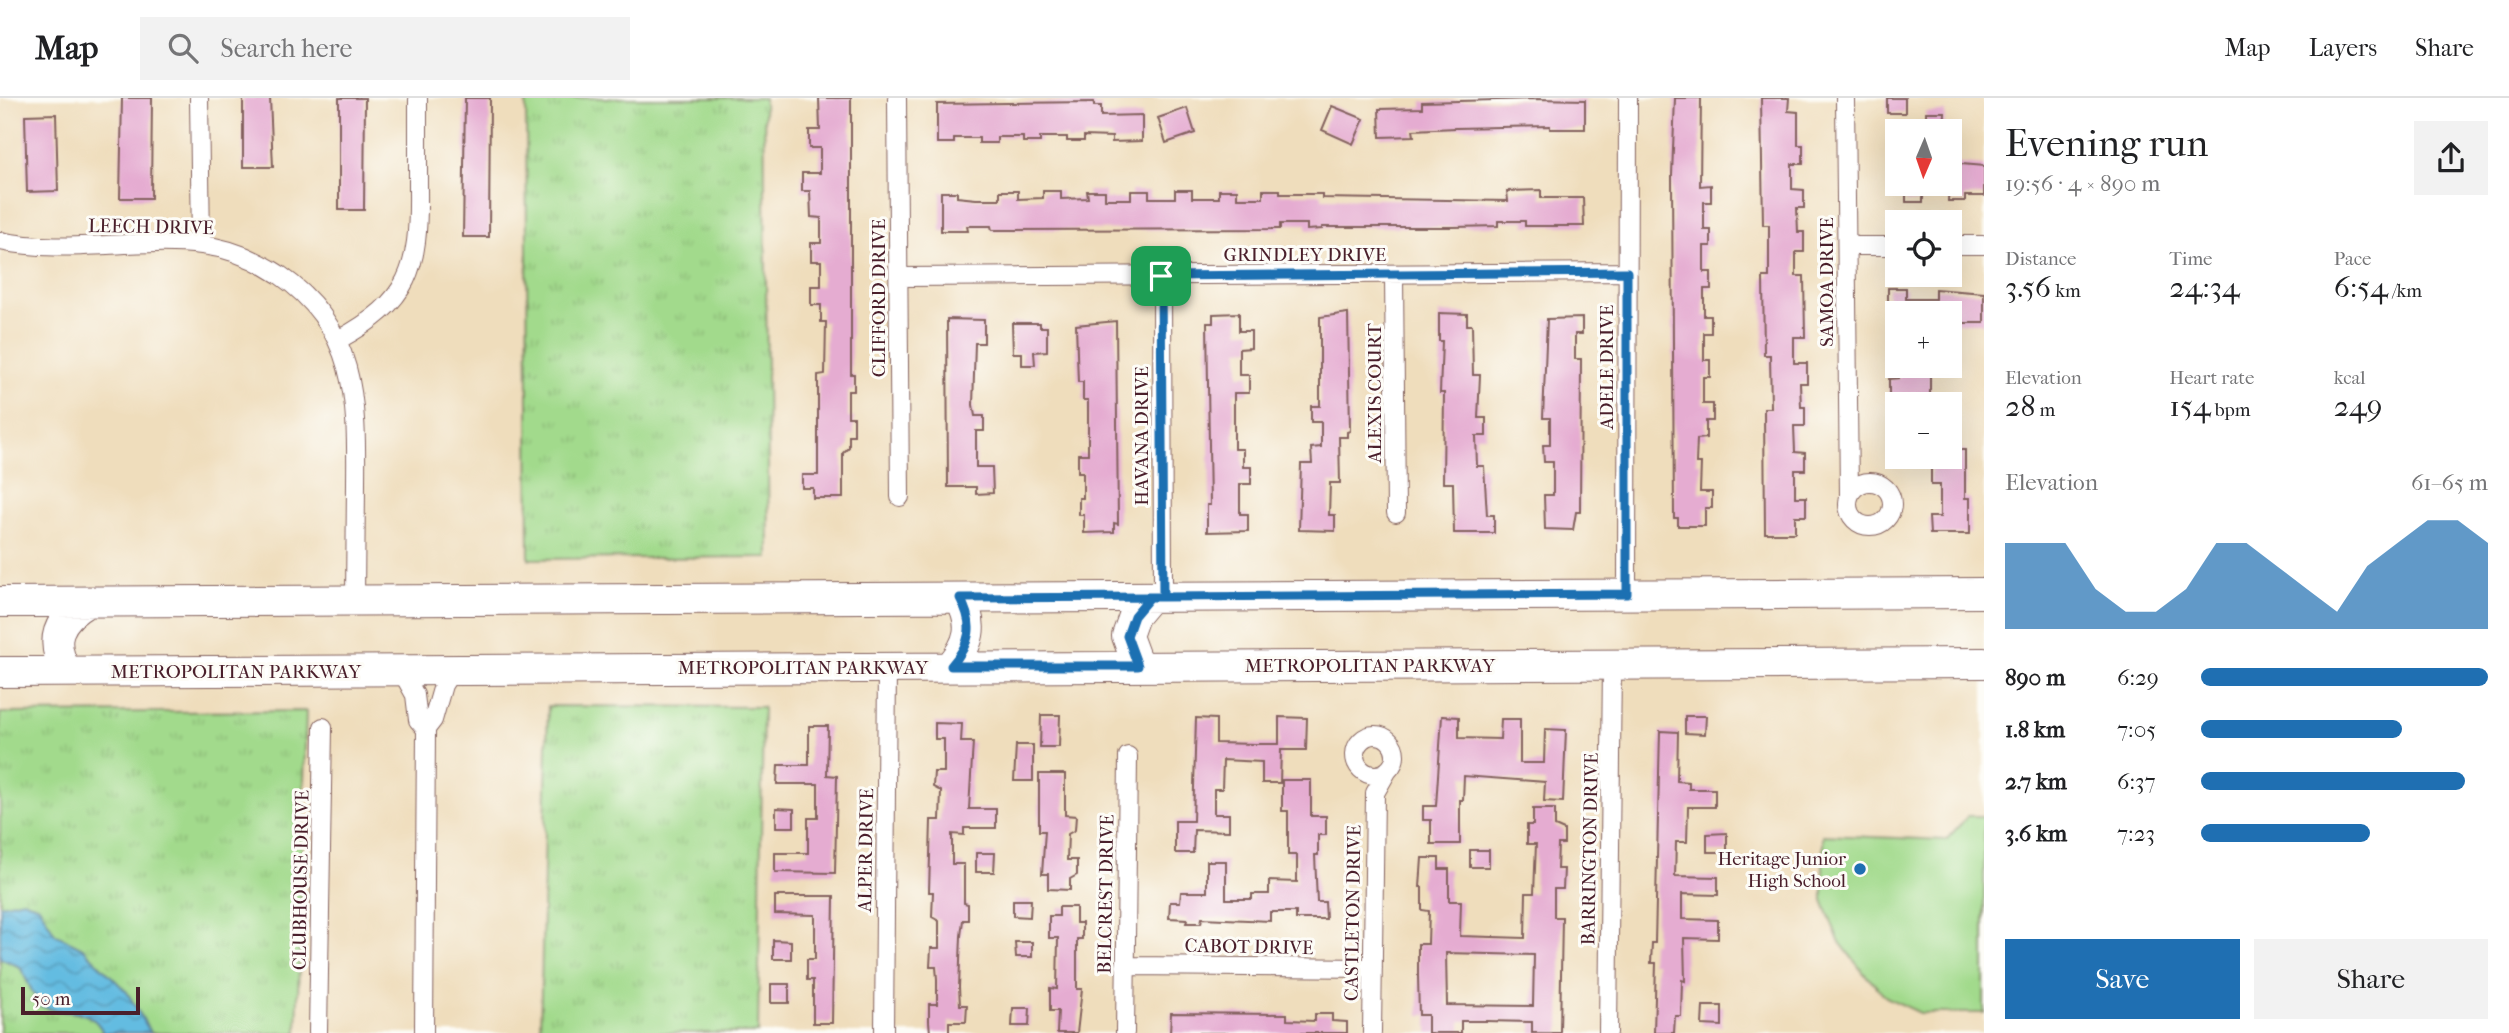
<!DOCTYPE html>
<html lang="en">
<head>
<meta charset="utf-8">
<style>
	body { margin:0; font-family:"IM FELL French Canon",serif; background:#f2f2f2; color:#202124; height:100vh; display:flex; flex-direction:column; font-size:26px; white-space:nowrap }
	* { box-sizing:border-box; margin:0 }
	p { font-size:23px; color:#757577 }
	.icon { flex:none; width:38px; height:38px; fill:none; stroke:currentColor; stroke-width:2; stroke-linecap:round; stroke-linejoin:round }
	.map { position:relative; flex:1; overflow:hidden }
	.drawer { display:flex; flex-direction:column; background:#fff; width:525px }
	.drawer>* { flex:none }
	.needle { width:46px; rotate:182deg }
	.buttons { position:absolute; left:1885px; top:21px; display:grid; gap:14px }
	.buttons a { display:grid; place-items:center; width:77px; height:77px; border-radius:0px; background:#fff; box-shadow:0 7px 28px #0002; font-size:35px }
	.scale { position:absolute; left:21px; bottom:18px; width:119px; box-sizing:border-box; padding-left:7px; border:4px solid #4a1f2b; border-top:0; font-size:19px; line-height:24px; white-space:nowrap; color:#4a1f2b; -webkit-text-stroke:5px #fdfcf7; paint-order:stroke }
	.pin { position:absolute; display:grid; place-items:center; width:60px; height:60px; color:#fff; margin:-30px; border-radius:14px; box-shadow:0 4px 10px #0006 }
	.round { display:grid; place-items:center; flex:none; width:74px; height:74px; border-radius:0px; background:#f2f2f2 }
	.head { display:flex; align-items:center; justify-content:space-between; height:119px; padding:0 21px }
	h1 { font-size:38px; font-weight:600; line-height:52px }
	.metrics { display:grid; grid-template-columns:repeat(3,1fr); gap:10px; height:119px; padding:7px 21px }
	.metrics div { display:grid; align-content:center }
	.metrics b { font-size:30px; font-weight:600 }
	.metrics small { font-size:19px; font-weight:400 }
	.metrics p { font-size:19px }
	.chart { height:196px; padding:14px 21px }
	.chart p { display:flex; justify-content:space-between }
	.chart svg { width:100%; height:126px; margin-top:7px; fill:#1f6fb2; opacity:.7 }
	.action { display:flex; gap:14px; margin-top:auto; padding:14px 21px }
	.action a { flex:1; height:80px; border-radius:0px; background:#1f6fb2; color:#fff; font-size:28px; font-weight:600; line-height:80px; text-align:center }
	.action a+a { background:#f2f2f2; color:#202124 }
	ul { padding:0 21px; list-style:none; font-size:23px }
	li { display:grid; grid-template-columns:112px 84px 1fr; align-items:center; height:52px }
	li i { height:18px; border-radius:9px; background:#1f6fb2 }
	header { display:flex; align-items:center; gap:42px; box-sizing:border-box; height:98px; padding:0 35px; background:#fff; border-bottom:2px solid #e0e0e0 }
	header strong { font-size:33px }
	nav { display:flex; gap:38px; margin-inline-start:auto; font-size:24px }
	.search { width:490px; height:63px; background:#f2f2f2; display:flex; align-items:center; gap:18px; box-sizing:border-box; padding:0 24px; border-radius:0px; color:#757577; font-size:26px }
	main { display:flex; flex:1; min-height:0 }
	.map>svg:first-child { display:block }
	.grass { fill:url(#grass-tufts); stroke:#767c5c; stroke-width:2 }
	.garden { fill:#a2da8c; stroke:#767c5c; stroke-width:2 }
	.water { fill:url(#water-waves); stroke:#576e86; stroke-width:2 }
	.building { fill:#e5acd1; fill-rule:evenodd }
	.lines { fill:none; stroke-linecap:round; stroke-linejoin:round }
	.street-casing { stroke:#84625e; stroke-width:20 }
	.primary-casing { stroke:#84625e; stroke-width:32 }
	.street { stroke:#fff; stroke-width:18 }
	.primary { stroke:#fff; stroke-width:30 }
	.route-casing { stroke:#fff; stroke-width:14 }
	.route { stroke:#1f6fb2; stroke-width:9 }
	.poi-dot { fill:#1f6fb2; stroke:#fdfcf7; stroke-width:2.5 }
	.labels { text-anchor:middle; stroke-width:6; stroke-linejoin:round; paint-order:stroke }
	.street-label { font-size:19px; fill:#4a1f2b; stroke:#fdfcf7 }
	.poi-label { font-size:19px; fill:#4a1f2b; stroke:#fdfcf7; text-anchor:end }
</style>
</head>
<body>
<header>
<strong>Map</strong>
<div class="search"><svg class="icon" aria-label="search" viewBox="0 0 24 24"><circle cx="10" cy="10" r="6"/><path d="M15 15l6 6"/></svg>Search here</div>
<nav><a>Map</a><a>Layers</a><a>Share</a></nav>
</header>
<main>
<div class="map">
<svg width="1984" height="935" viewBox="0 0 1984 935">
	<defs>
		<pattern id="grass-tufts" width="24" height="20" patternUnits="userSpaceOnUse" patternTransform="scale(1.75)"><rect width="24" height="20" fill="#a2da8c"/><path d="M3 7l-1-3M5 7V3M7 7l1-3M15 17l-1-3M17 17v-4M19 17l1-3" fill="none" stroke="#8dbb79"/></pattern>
		<pattern id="water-waves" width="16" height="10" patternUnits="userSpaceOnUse" patternTransform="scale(1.75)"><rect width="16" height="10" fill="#64bce1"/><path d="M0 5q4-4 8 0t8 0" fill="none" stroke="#5498b7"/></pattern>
	</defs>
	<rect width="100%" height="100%" fill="#fdfcf7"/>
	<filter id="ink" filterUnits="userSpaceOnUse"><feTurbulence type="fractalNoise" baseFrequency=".0143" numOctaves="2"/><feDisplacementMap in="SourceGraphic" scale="14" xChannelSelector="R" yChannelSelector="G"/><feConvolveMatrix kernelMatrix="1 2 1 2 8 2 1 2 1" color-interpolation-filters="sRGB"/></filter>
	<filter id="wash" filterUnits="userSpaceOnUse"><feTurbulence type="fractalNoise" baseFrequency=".00686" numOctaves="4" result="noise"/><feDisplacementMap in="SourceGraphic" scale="28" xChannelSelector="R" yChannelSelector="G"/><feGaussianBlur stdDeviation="1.57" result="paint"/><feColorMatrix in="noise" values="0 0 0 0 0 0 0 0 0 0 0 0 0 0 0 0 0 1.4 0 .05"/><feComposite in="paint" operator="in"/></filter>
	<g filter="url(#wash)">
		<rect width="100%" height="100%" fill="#efddbc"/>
		<path class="grass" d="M526,0H764L769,459L529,461Z
			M548,608L763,609L758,935H540Z
			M306,613L297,935H0V615Z"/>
		<path class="garden" d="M1968,718H1984V915H1920L1886,899L1863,874L1839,843L1823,802V737L1946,742Z"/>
		<path class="water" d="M23,802L39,808L55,836L83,850L127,894L151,935H103C91,905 63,920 39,907L20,869L0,860V807Z"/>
		<g id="blocks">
			<path class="building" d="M122,0H152L151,100H120Z
				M243,0H270L273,69H243Z
				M339,0H365L364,112H339Z
				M465,0H490L489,139H463Z
				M819,0H851V276H854V293H848V319H854V337H849V349L843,355V400H813V390H802V377H818V277L825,276L826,224H821V207H811V188H821V163H811V145H821V120L811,119L810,93H802V75H820V50H809V32H820Z
				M1675,0H1701L1700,88L1711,87V104H1704V132H1711V148H1704V174H1711V191H1704V218H1711V235H1704V262H1710V279H1703V306H1713V323H1706V340L1697,341L1696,365H1701L1700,394H1712V410H1705V428H1678V420H1674L1672,77Z
				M1761,0H1789L1788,13L1798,14V47H1803V66H1792V91L1804,92V110H1797L1798,134H1804V154H1796V178H1804L1805,239H1794V265H1807V285H1800L1801,309H1805V328H1794L1795,354L1805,355V372H1795V399H1806V418H1795V435H1765L1764,310H1771L1770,257H1764L1763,179H1769V127H1763Z
				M1887,0H1905V15H1887Z
				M1536,1L1585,2V31H1550V28L1456,30L1413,32L1414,38L1380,39L1379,11L1422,10V4Z
				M1094,4V8H1101V18L1142,17V43L1112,44V39L1084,38V43H1067V39H1040V44H1023V39H997V45H979V40H954V45H937V6Z
				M1332,8L1364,21L1353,46L1322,32Z
				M1187,10L1195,35L1166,45L1158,20Z
				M1926,14H1945L1944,32H1926Z
				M56,16L58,93L27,94L25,17Z
				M1950,65L1984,68V98H1965V103H1948Z
				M1906,86H1923V104H1906Z
				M1175,92H1192V100H1219V92H1237V100H1263V92H1280V96H1322V100L1508,103L1507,93L1541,92V100H1583L1584,128H1525V123H1498V128L1454,129H1322V131L1307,132V126H1280V131L992,132L991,128H967L968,133H941V94H957V99L976,101H1000V93H1018V101L1043,100V93H1061V101L1088,100L1087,93H1105V101H1131V93H1149V100H1175Z
				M1888,190H1906V201H1935V191L1984,195V225H1950V215H1888Z
				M1239,215V233H1251V250L1239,251V277H1249V295H1234V351H1243V369H1251V386H1240V416H1248V433L1207,434V407H1210L1207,225H1213V216Z
				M1348,215L1350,333L1347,334V339H1339L1340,385H1330L1329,417H1335V433L1299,432L1301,366H1312L1311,350L1321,349V324H1311V308H1320V219Z
				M1439,215L1467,216V227H1472L1473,277H1480L1478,320H1486V338H1476L1477,368H1484L1487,417H1494V435H1454L1453,385H1443L1444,295H1440L1442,243H1439Z
				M1582,220V236H1575V261H1581L1580,414H1576L1573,432L1545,431L1544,397H1553V364H1544L1543,347H1550V320H1543L1547,221Z
				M947,221L984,222V245H975L973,307L975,318H984V333H976V369H992L993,395L976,396V389H948Z
				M1116,223L1118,426L1114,425V434L1084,435V417H1079V400H1083V374H1078V356H1088V302H1083V284H1078L1076,227Z
				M1012,225H1040V229H1047V253L1034,254L1035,267H1022V255H1013Z
				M1899,268H1930V298H1889V281L1899,280Z
				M1950,352H1965V400H1970V436H1930L1929,419H1940V387H1931V370H1935V359H1950Z
				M1041,617H1060L1059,649H1040Z
				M1442,618L1459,619V640L1500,641L1501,621H1520V665H1544L1545,631L1566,632L1563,704L1544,703L1545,684L1464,678L1463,702H1460V746H1431V722H1423V708H1436Z
				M1685,618H1706L1705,636L1685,635Z
				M1279,619L1307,620L1306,652H1281L1280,685H1262V664L1223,662L1222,691H1214V716H1229V733L1194,732L1193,755H1175V723H1193L1196,620L1216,621V645L1255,646H1279Z
				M935,625L962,626L961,644H973L969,711H996V730H964V737L952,736V766H964V805L968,806V822H963L961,838L959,889L960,907H967L966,924H949V935H930L929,923V906H937V881L936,869H930L931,850H939V823L932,819L933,794H929L931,722H940L941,693L933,689L934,674H944V641H935Z
				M809,628H828L827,677L837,678L835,775L775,774V755H808V720H818V686H777L778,667H809Z
				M1660,633L1678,634L1677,683L1689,684V691H1715V709H1688L1687,744H1676L1675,778L1718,779V797L1682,796V821L1718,822V841L1684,840L1685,883L1682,882L1681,918H1675L1674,935H1654L1656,865H1651L1652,845H1655Z
				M1016,647H1033V683H1014Z
				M1039,676H1065V717L1076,718L1075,732L1068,736L1067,762H1077V777L1070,781V792L1048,791V776H1042L1045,733H1039Z
				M1282,682H1311V718H1326V737H1318V757H1315L1317,804H1325L1326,821H1296V814H1270V823L1202,820L1201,825H1186L1187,821L1169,820L1170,804H1180L1181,794H1207V763H1226V801H1252V796H1269V783L1297,784V757H1288V713H1282Z
				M776,710L794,711V729H776Z
				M1533,711H1555V728L1564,732V746H1558L1557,771H1564L1563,791H1554V819H1562L1560,935H1532V924L1485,923H1461V935H1428V917H1419L1418,878V846H1428L1429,813L1422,812V789H1420L1422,760H1439V771H1449V803H1461L1460,838L1525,840L1526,795H1534L1536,746H1527V727H1533ZM1446,855L1534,857L1533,908L1447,907Z
				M1727,735V754H1707V736Z
				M1470,752H1489V769H1470Z
				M976,755H995L994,774H976Z
				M775,798H834L832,925H813V882H807V861H815V817L775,816Z
				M1013,802H1031L1030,819L1013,818Z
				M1059,809H1076V825H1082V841H1077V891H1082L1077,935H1057L1058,913H1050V890L1057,891L1058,840H1049V818H1059Z
				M773,842L791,843V861H773Z
				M1015,844H1032V859H1016Z
				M771,886H789V905H771Z
				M1703,908H1722V928L1702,927Z
				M1013,910H1030L1029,928H1012Z
				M1171,915L1287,916V922L1315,923V916H1332V923L1347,924V935H1170Z"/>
		</g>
	</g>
	<g filter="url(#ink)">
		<use href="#blocks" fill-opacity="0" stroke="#84625e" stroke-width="2"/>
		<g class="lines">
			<g class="street-casing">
				<path id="street" d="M199,0L201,146
					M897,0L900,399
					M1845,0L1849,399
					M0,143C66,157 135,139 202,147C229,150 257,162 280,177C356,229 357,302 356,385C356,424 355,463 355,502
					M1950,147H1984
					M1847,148H1897
					M1394,176L1396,415
					M1162,178L1163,499
					M899,179L1627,174
					M338,242C410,203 419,171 418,92C418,61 418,31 418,0
					M1848 406a22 22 0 1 1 44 0a22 22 0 1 1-44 0Z
					M1627,496L1628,0
					M401,572L415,597L418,622L426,631L433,622L443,587L453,571
					M1355 657a20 20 0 1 1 40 0a20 20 0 1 1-40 0Z
					M1125,868L1373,870
					M318,935L323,629
					M424,935L426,631
					M884,935L887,569
					M1125,935L1128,658
					M1372,935L1375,695L1388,672
					M1608,935L1612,567"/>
			</g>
			<g class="primary-casing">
				<path id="primary" d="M0,504L1984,495
					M951,568C970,545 975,527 960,500
					M1138,568L1127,538L1134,518L1150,499
					M66,573C49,542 57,522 87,504
					M0,574L1984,565"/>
			</g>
			<use href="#street" class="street"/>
			<use href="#primary" class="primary"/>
		</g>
	</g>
	<g class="lines" filter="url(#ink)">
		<g class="route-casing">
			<path id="route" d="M1161,178L1163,499H1150L960,500C975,527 971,545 951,568H1138L1127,538L1134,518L1150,499H1163C1318,498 1473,498 1627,496V174L1161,178"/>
		</g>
		<use href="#route" class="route"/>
	</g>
	<circle class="poi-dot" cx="1860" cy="771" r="7"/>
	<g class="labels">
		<g class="street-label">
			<text transform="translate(151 128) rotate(1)" y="7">LEECH DRIVE</text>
			<text x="1305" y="163">GRINDLEY DRIVE</text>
			<text transform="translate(1826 184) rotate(-90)" y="7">SAMOA DRIVE</text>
			<text transform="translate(878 200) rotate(-90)" y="7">CLIFFORD DRIVE</text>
			<text transform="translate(1606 269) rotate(-90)" y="7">ADELE DRIVE</text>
			<text transform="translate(1374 295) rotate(-90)" y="7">ALEXIS COURT</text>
			<text transform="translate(1141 338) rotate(-90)" y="7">HAVANA DRIVE</text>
			<text x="1370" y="574">METROPOLITAN PARKWAY</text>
			<text x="803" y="576">METROPOLITAN PARKWAY</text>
			<text x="236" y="580">METROPOLITAN PARKWAY</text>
			<text transform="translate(1589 751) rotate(-89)" y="7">BARRINGTON DRIVE</text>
			<text transform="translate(865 752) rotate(-89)" y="7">ALPER DRIVE</text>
			<text transform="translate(300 782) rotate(-89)" y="7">CLUBHOUSE DRIVE</text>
			<text transform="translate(1105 796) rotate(-89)" y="7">BELCREST DRIVE</text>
			<text transform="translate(1352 815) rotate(-89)" y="7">CASTLETON DRIVE</text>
			<text transform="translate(1249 848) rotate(1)" y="7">CABOT DRIVE</text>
		</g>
		<g class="poi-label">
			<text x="1846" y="767">Heritage Junior<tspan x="1846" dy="22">High School</tspan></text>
		</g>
	</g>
</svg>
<div class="buttons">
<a><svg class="needle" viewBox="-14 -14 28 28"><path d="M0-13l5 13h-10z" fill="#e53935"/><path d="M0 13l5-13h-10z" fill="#757577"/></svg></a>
<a><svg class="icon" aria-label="locate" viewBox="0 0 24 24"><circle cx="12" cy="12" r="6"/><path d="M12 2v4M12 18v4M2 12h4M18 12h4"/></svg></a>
<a>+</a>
<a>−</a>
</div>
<div class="scale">50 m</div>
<div class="pin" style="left:1161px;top:178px;background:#1e9e55"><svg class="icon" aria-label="arrive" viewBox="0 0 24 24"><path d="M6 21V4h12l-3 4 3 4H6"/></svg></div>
</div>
<section class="drawer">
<div class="head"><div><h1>Evening run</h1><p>19:56 · 4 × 890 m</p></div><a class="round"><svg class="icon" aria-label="share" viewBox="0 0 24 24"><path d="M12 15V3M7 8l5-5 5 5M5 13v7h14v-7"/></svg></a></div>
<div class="metrics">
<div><p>Distance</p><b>3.56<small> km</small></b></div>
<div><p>Time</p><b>24:34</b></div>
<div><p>Pace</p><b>6:54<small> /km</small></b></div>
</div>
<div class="metrics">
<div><p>Elevation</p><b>28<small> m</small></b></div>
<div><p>Heart rate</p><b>154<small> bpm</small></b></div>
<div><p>kcal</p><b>249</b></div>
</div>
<div class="chart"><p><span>Elevation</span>61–65 m</p>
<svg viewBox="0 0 160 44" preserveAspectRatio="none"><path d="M0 44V14L10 14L20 14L30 30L40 38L50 38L60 30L70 14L80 14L90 22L100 30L110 38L120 22L130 14L140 6L150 6L160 14V44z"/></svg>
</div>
<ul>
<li><b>890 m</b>6:29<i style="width:100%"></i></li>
<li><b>1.8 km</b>7:05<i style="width:70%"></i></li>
<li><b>2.7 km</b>6:37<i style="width:92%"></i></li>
<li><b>3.6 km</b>7:23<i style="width:59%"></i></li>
</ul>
<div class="action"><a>Save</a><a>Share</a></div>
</section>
</main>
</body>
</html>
